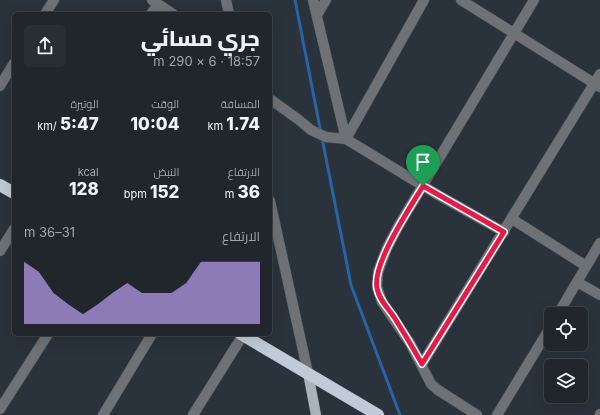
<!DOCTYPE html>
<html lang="ar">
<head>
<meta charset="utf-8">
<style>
	body { margin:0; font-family:Inter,Cairo,sans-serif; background:#282e34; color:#f1f3f6; direction:rtl; height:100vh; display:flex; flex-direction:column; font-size:15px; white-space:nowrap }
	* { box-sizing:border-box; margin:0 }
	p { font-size:13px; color:#a2a5a9 }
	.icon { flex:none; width:22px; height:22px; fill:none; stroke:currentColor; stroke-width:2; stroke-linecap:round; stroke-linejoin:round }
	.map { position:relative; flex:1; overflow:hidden; direction:ltr }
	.side { position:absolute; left:12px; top:12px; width:260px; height:324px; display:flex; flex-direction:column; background:#20262c; border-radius:6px; box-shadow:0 4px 16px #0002,0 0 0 1px #3d4348; direction:rtl }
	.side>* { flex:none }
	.fabs { position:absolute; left:544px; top:307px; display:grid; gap:8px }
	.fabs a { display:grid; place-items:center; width:44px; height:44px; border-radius:6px; background:#20262c; box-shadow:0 4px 16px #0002,0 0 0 1px #3d4348; font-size:20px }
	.pin { position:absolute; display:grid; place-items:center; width:34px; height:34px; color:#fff; margin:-41px -17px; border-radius:50% 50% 50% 0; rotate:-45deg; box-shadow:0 0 4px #0007 }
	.pin .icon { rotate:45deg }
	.round { display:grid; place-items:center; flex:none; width:42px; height:42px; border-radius:6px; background:#282e34 }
	.summary { display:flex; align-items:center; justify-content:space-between; height:68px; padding:0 12px }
	h1 { font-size:22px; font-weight:800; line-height:30px }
	.metrics { display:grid; grid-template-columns:repeat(3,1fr); gap:6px; height:68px; padding:4px 12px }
	.metrics div { display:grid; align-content:center }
	.metrics b { font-size:17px; font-weight:800 }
	.metrics small { font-size:11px; font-weight:400 }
	.metrics p { font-size:11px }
	.chart { height:112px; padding:8px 12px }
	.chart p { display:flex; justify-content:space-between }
	.chart svg { width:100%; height:72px; margin-top:4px; fill:#bca0f2; opacity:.7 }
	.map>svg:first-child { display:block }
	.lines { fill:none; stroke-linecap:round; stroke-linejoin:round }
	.stream { stroke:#2963a3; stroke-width:3 }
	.minor-casing { stroke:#464d56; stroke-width:11 }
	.major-casing { stroke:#464d56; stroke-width:11 }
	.highway-casing { stroke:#464d56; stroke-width:13 }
	.minor { stroke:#6e7277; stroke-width:10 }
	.major { stroke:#aab2bc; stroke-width:10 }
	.highway { stroke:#c1cbd7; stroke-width:12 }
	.route-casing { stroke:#fff; stroke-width:8 }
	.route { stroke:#e11d48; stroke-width:5 }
</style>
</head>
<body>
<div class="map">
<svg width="600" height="415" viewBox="0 0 600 415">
	<rect width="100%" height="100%" fill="#2a323b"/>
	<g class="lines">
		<path class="stream" d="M295,0L321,133
			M322,138L351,285L400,415"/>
		<g class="minor-casing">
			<path id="minor" d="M152,0L173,14
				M226,0L229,14
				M313,0L346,139L424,0
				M461,0L600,87
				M45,14L54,0
				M151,14L158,4
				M317,15L326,0
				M0,86L14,63
				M270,99L299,120L311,130L326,137L346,139L438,195L504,232
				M270,201L308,373
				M512,219L586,266
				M0,251L14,229
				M577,282L600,295
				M558,314L600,243
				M422,364L600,74
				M0,409L48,334
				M103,415L152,334
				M193,415L243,335
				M477,415L438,390L431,384L410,343L382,302L377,287L378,272L387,248L399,225L534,0
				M497,415L551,326
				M600,415V414"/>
		</g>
		<g class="major-casing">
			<path id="major" d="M308,373L316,415"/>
		</g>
		<g class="highway-casing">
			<path id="highway" d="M0,185L14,193
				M241,334L378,415"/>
		</g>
		<use href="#minor" class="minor"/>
		<use href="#major" class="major"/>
		<use href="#highway" class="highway"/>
	</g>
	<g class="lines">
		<g class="route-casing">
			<path id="route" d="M423,186L504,232L422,364C413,348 404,333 394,317C388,308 379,300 377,288C372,264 410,208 423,186Z"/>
		</g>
		<use href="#route" class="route"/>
	</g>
</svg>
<div class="fabs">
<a><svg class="icon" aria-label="locate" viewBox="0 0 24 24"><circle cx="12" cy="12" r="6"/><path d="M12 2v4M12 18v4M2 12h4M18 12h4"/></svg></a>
<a><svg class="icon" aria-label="layers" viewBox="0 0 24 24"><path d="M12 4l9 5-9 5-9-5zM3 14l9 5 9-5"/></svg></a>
</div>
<div class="pin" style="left:423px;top:186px;background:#1e9e55"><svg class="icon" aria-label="arrive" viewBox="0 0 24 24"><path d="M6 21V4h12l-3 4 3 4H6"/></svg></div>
<section class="side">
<div class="summary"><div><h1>جري مسائي</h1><p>18:57 · 6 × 290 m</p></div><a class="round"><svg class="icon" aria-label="share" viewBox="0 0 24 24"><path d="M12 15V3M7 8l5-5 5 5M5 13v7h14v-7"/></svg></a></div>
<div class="metrics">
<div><p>المسافة</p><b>1.74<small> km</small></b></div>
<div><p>الوقت</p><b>10:04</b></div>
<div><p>الوتيرة</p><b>5:47<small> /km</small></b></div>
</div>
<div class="metrics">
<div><p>الارتفاع</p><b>36<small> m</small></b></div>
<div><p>النبض</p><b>152<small> bpm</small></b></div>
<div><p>kcal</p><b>128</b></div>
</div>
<div class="chart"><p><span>الارتفاع</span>31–36 m</p>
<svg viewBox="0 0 160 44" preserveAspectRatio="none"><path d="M0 44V6L10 12L20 25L30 32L40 38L50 32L60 25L70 19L80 25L90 25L100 25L110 19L120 6L130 6L140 6L150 6L160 6V44z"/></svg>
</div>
</section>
</div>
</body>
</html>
